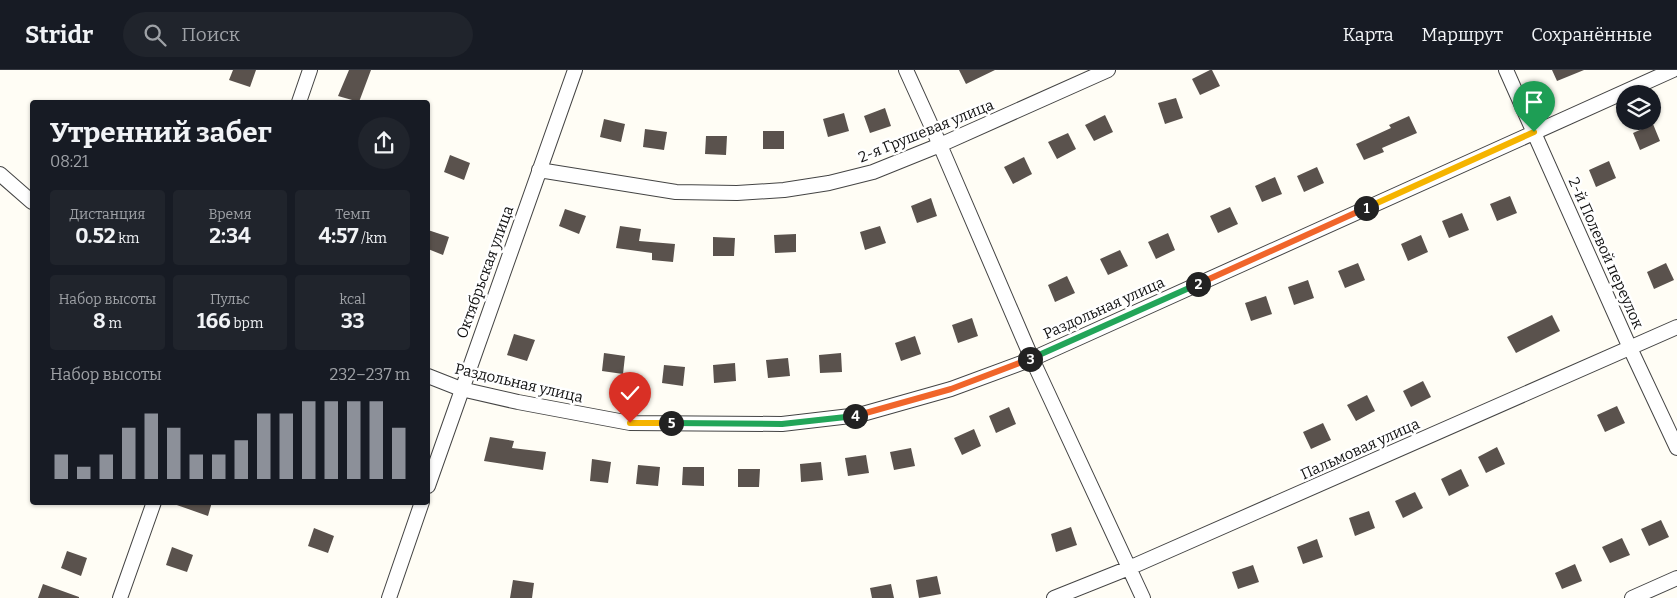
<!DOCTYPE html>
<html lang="ru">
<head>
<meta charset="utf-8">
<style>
	body { margin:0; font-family:Bitter,serif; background:#20242c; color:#f1f3f6; height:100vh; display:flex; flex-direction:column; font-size:19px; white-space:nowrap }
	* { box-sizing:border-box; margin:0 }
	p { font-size:16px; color:#9ea1a6 }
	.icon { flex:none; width:28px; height:28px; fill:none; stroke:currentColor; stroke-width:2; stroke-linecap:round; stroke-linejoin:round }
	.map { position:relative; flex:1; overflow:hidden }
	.details { position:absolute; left:30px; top:30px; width:400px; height:405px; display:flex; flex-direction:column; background:#171b24; border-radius:5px; box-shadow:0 1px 4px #0004 }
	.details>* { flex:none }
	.controls { position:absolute; left:1616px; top:15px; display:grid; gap:10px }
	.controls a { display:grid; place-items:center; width:45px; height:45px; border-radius:50%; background:#171b24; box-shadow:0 1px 4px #0004; font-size:25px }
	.pin { position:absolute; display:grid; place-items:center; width:42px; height:42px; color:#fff; margin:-51px -21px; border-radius:50% 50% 50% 0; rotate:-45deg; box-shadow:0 0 5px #0007 }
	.pin .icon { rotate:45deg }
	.km { position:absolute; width:25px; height:25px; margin:-12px; border-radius:50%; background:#222; color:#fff; font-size:14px; line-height:25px; text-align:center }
	.round { display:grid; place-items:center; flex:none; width:52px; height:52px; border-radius:26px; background:#20242c }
	.overview { display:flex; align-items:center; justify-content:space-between; height:85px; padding:0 20px }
	h1 { font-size:28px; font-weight:700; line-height:38px }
	.metrics { display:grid; grid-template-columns:repeat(3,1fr); gap:8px; height:85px; padding:5px 20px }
	.metrics div { display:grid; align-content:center; border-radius:5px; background:#20242c; text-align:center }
	.metrics b { font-size:21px; font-weight:700 }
	.metrics small { font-size:14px; font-weight:400 }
	.metrics p { font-size:14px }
	.chart { height:140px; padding:10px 20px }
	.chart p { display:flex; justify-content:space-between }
	.chart svg { width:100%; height:90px; margin-top:5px; stroke:#8c9099; stroke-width:6 }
	header { display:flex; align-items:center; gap:30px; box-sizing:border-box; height:70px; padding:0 25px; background:#171b24; border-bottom:1px solid #363941 }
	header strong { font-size:24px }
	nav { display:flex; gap:28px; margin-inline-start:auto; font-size:18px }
	.search { width:350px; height:45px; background:#20242c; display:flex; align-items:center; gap:12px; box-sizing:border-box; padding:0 18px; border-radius:28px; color:#9ea1a6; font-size:19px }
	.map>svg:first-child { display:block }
	.building { fill:#5a524d }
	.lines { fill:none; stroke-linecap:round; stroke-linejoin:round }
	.minor-casing { stroke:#444; stroke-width:16 }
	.minor { stroke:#fff; stroke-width:14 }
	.split-1-casing { stroke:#fff; stroke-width:10 }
	.split-2-casing { stroke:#fff; stroke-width:10 }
	.split-3-casing { stroke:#fff; stroke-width:10 }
	.split-4-casing { stroke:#fff; stroke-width:10 }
	.split-5-casing { stroke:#fff; stroke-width:10 }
	.split-6-casing { stroke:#fff; stroke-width:10 }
	.split-1 { stroke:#f5b400; stroke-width:6 }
	.split-2 { stroke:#f0652b; stroke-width:6 }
	.split-3 { stroke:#22a559; stroke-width:6 }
	.split-4 { stroke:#f0652b; stroke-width:6 }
	.split-5 { stroke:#22a559; stroke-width:6 }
	.split-6 { stroke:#f5b400; stroke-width:6 }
	.labels { text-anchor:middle; stroke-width:5; stroke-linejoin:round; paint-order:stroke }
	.street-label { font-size:15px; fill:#111; stroke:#fff }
</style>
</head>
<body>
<header>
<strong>Stridr</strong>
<div class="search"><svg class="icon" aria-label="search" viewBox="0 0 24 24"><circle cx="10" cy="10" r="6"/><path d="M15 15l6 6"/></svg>Поиск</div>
<nav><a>Карта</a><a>Маршрут</a><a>Сохранённые</a></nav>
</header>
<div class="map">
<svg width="1677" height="528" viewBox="0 0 1677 528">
	<rect width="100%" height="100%" fill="#fffdf5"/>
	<path class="building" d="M233,0H256L250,17L229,10Z
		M349,0H371L359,32L338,26Z
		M959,0H995L966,14Z
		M1210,0H1212L1220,16L1200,25L1192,9Z
		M1552,0H1584L1557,11Z
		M1176,28L1183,48L1165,54L1158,33Z
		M885,38L891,56L870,63L864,46Z
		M844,43L849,61L828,67L823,49Z
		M1105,45L1113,62L1094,71L1085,55Z
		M1409,46L1417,63L1382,78L1384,82L1364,90L1356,74L1391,58L1389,55Z
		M604,49L625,54L621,72L600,67Z
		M1653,54L1660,71L1640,80L1633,63Z
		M645,59L667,62L664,80L643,77Z
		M763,61H784V79H763Z
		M1068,63L1076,79L1057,89L1048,72Z
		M706,66H727L726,85L705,84Z
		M450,85L470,93L464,110L444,102Z
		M1024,87L1032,104L1013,114L1004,97Z
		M1609,91L1616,108L1596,117L1589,100Z
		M1317,97L1324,113L1304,122L1297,106Z
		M1275,107L1282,124L1262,132L1255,116Z
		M1510,126L1517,143L1497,151L1490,134Z
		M931,128L937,146L917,153L911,136Z
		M1230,137L1238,154L1218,163L1210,146Z
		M565,139L586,146L579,164L559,156Z
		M1462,143L1469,160L1449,168L1442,151Z
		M620,156L641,159L639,171L675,174L673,192L652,190V183L616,178Z
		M880,156L886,173L865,180L860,162Z
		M428,160L449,167L443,185L428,179Z
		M1168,163L1175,180L1156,189L1148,172Z
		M796,164V182L775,183L774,165Z
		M1421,165L1428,182L1408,191L1401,174Z
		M713,167L735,168L734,186H713Z
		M1120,180L1128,196L1108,205L1100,189Z
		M1358,193L1365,210L1345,218L1338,201Z
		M1666,193L1674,210L1654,219L1647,202Z
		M1067,206L1075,223L1055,232L1048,215Z
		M1308,210L1314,228L1294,235L1288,217Z
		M1266,226L1272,244L1251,251L1245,233Z
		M1552,245L1560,261L1516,283L1507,267Z
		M972,248L978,266L958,273L952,255Z
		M514,264L535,270L527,291L507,285Z
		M915,266L921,284L901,291L895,273Z
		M604,283L625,286L623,304L602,301Z
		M841,283L842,302L820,303L819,285Z
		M788,288L790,306L768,308L766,290Z
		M735,293L736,311L714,313L713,295Z
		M664,295L685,297L683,316L662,313Z
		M1423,311L1431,327L1411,337L1403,321Z
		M1367,325L1375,341L1356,351L1347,335Z
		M1617,336L1625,353L1605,362L1597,345Z
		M1009,337L1016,354L996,363L989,346Z
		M1323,353L1331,370L1311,379L1303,362Z
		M974,359L981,376L962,385L954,368Z
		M490,367L514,371L512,378L546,382L543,400L484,391Z
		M1497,377L1505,394L1486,403L1478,387Z
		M911,378L915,396L894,400L890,382Z
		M866,385L869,403L848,406L845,388Z
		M592,389L611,392L608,413L590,411Z
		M821,392L823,410L801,412L800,394Z
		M638,395L660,397L658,416L636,414Z
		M683,397H704V416L682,415Z
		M738,399H760L759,417H738Z
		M1461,399L1469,416L1449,426L1441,409Z
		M1415,422L1423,438L1403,448L1395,431Z
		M174,432H212L208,446L174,434Z
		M1369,441L1375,458L1355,466L1349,448Z
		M1661,450L1669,467L1649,476L1641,459Z
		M1071,457L1077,475L1056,482L1051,464Z
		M314,458L334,466L328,483L308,476Z
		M1622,468L1630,485L1610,493L1602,477Z
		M1317,469L1323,487L1303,494L1297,477Z
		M172,477L193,485L187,502L166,495Z
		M67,481L87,488L81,506L61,498Z
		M1575,494L1582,511L1562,519L1555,503Z
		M1253,495L1259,512L1238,519L1232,502Z
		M937,506L941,524L919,528L916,510Z
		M513,510L534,513L532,528H510Z
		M43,514L79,527V528H38Z
		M891,514L894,528H872L870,518Z"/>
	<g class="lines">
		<g class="minor-casing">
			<path id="minor" d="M906,0L940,75L1032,289L1143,528
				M1506,0L1630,278L1677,378
				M299,32L310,0
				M539,100L676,122L737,123L784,120L829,113L873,102L940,75L1108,0
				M0,104L32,132
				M428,306L461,319L518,332L630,353L782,354L859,345L951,319L1032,289L1673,0
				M428,416L575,0
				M120,528L154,432
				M389,528L422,432
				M1054,528L1129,498L1677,257
				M1632,528L1677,508"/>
		</g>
		<use href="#minor" class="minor"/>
	</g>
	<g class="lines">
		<g class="split-1-casing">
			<path id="split-1" d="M1366,138L1534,62"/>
		</g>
		<g class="split-2-casing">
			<path id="split-2" d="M1198,214L1366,138"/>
		</g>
		<g class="split-3-casing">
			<path id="split-3" d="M1030,289L1198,214"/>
		</g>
		<g class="split-4-casing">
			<path id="split-4" d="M855,346L951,319L1030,289"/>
		</g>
		<g class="split-5-casing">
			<path id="split-5" d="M671,353L782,354L855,346"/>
		</g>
		<g class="split-6-casing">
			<path id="split-6" d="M630,353H671"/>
		</g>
		<use href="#split-1" class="split-1"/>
		<use href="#split-2" class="split-2"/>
		<use href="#split-3" class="split-3"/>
		<use href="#split-4" class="split-4"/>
		<use href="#split-5" class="split-5"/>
		<use href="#split-6" class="split-6"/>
	</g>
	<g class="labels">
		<g class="street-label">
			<text transform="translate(926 61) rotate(-22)" y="5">2-я Грушевая улица</text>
			<text transform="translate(1606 183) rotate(66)" y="5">2-й Полевой переулок</text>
			<text transform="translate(485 202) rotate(-70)" y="5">Октябрьская улица</text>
			<text transform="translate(1104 238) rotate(-24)" y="5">Раздольная улица</text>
			<text transform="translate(519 313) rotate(13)" y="5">Раздольная улица</text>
			<text transform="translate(1360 379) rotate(-24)" y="5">Пальмовая улица</text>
		</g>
	</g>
</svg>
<div class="controls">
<a><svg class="icon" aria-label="layers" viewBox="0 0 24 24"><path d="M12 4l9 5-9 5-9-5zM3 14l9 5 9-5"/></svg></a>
</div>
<div class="pin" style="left:1534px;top:62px;background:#1e9e55"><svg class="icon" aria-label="arrive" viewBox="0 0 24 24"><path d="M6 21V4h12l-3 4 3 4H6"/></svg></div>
<div class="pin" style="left:630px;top:353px;background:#d93025"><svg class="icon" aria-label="check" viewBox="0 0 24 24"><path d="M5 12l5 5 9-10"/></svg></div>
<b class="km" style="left:1366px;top:138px">1</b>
<b class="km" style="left:1198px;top:214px">2</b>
<b class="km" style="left:1030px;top:289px">3</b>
<b class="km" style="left:855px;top:346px">4</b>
<b class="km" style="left:671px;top:353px">5</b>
<section class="details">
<div class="overview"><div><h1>Утренний забег</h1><p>08:21</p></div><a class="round"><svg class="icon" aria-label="share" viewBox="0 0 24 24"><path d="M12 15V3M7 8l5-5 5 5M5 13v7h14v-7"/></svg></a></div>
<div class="metrics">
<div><p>Дистанция</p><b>0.52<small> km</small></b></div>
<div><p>Время</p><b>2:34</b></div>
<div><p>Темп</p><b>4:57<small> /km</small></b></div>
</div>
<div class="metrics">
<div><p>Набор высоты</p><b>8<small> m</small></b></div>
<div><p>Пульс</p><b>166<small> bpm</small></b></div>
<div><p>kcal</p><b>33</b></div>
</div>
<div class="chart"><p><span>Набор высоты</span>232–237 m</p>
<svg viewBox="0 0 160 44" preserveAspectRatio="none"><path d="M5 44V32M15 44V38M25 44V32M35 44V19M45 44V12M55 44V19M65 44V32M75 44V32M85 44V25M95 44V12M105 44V12M115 44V6M125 44V6M135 44V6M145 44V6M155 44V19"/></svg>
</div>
</section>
</div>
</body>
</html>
